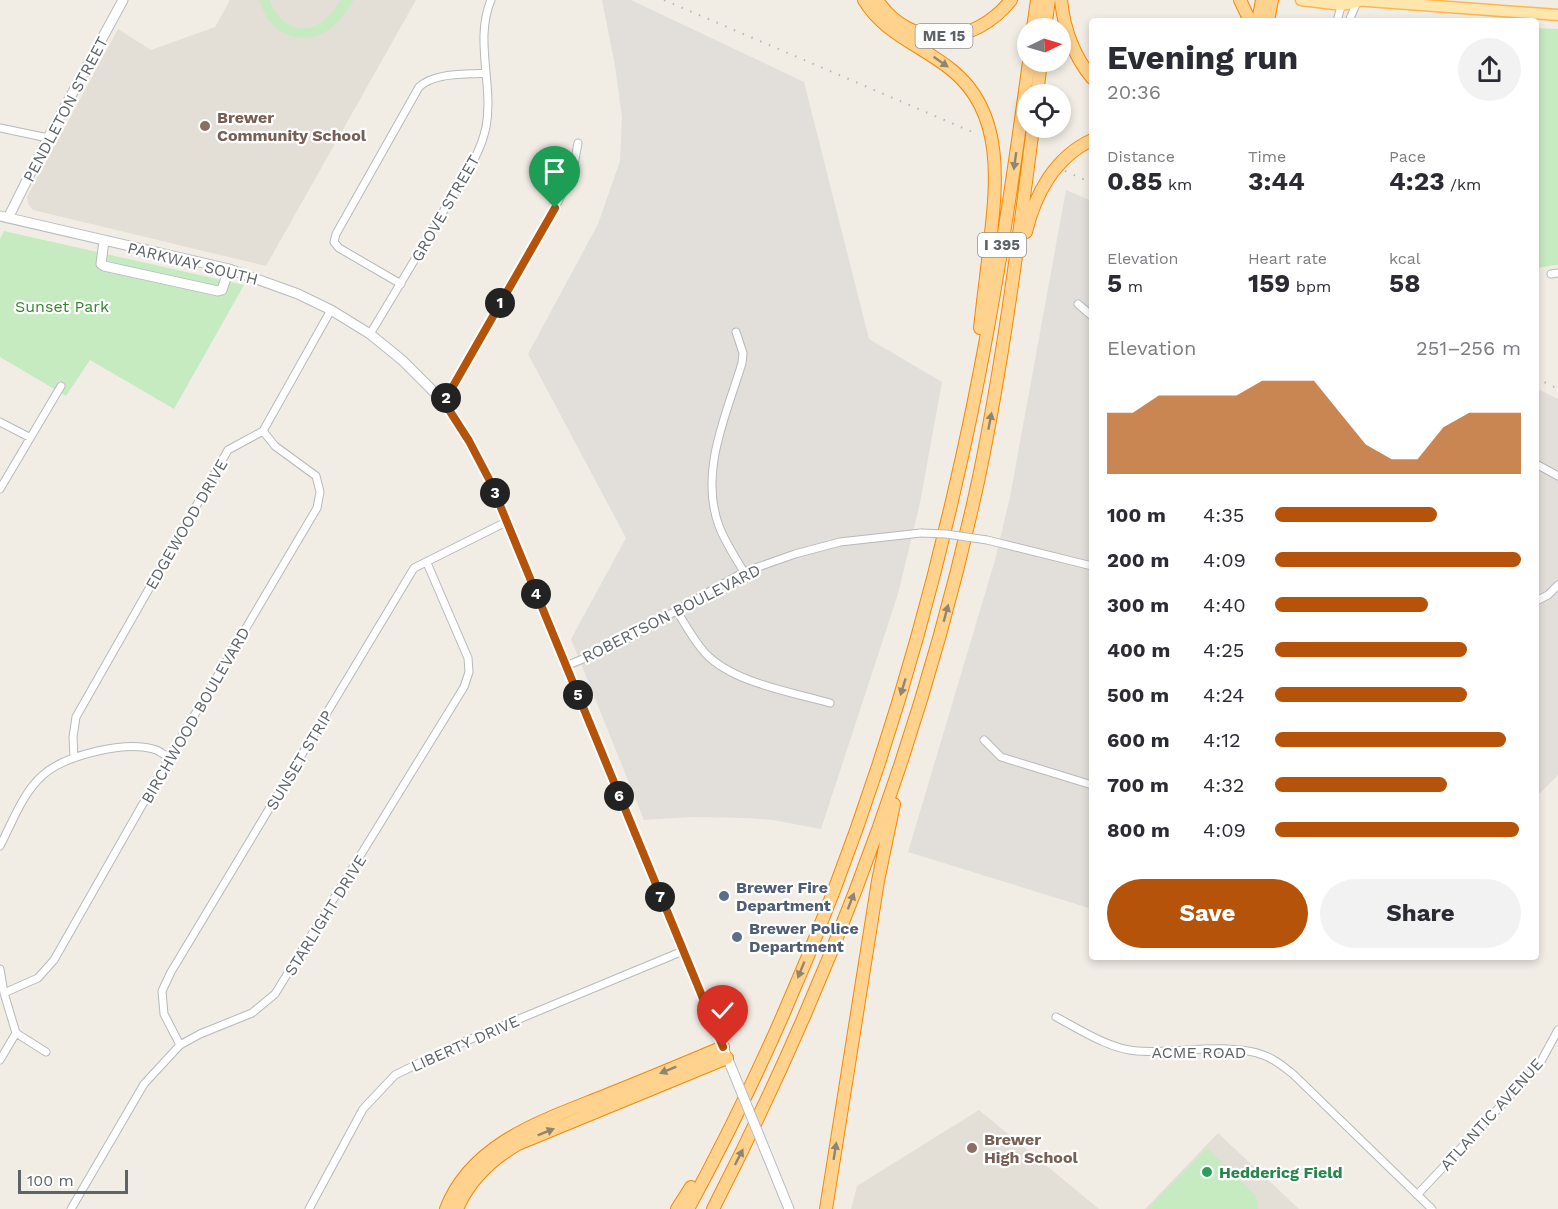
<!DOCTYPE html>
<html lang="en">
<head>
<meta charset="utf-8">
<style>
	body { margin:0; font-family:"Work Sans",sans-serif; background:#f2f2f3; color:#2b2b33; height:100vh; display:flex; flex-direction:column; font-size:22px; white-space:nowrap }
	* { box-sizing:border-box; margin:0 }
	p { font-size:20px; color:#7c7c81 }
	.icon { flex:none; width:33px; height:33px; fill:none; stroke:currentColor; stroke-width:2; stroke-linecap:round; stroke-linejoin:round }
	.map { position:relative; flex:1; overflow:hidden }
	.details { position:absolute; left:1089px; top:18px; width:450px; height:942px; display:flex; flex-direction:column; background:#fff; border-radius:6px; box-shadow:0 3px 9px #0003 }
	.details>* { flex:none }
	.needle { width:39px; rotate:85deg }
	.tools { position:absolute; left:1017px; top:18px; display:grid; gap:12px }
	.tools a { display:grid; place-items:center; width:54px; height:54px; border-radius:50%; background:#fff; box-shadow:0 3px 9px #0003; font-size:30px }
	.scale { position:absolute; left:18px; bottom:15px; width:110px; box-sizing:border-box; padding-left:6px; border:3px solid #5d6367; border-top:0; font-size:16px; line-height:21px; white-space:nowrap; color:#5d6367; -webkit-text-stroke:4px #fff; paint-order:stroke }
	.pin { position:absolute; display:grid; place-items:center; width:51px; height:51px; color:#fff; margin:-62px -26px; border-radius:50% 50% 50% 0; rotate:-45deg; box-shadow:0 0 6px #0007 }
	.pin .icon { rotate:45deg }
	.km { position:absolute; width:30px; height:30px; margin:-15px; border-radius:50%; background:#222; color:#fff; font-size:16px; line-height:30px; text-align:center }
	.round { display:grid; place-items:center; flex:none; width:63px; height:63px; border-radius:32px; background:#f2f2f3 }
	.headline { display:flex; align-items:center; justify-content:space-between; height:102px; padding:0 18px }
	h1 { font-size:33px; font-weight:700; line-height:45px }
	.metrics { display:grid; grid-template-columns:repeat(3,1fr); gap:9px; height:102px; padding:6px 18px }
	.metrics div { display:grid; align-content:center }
	.metrics b { font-size:26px; font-weight:700 }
	.metrics small { font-size:16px; font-weight:400 }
	.metrics p { font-size:16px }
	.chart { height:168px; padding:12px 18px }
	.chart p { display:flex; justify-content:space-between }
	.chart svg { width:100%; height:108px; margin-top:6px; fill:#b45309; opacity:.7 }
	.action { display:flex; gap:12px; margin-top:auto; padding:12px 18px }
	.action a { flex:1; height:69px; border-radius:36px; background:#b45309; color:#fff; font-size:24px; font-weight:700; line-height:69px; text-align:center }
	.action a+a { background:#f2f2f3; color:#2b2b33 }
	ul { padding:0 18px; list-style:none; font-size:20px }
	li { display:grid; grid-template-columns:96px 72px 1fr; align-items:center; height:45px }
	li i { height:15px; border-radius:8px; background:#b45309 }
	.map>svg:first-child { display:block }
	.industrial { fill:#e2dfda }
	.education { fill:#e3ded6 }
	.green { fill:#c6ebc0 }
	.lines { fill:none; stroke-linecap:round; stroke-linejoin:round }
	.street-casing { stroke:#b6b9bd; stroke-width:9 }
	.secondary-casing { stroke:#b7bcc1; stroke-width:11 }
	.primary-casing { stroke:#ffb650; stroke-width:13 }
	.highway-casing { stroke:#f68700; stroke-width:14 }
	.street { stroke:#fff; stroke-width:7 }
	.secondary { stroke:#fff; stroke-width:9 }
	.primary { stroke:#ffe6ac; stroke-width:10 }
	.highway { stroke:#ffd38e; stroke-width:12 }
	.rail { stroke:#b5b6b7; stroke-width:2; stroke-dasharray:1.5 8; stroke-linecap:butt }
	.street-bridge-casing { stroke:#b6b9bd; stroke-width:9; stroke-linecap:butt }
	.secondary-bridge-casing { stroke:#b7bcc1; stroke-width:11; stroke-linecap:butt }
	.street-bridge { stroke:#fff; stroke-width:7 }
	.secondary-bridge { stroke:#fff; stroke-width:9 }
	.oneway { fill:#8e8573 }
	.route-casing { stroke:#fff; stroke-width:12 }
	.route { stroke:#b45309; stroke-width:8 }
	.education-dot { fill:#8d6e63; stroke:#fff; stroke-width:2 }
	.service-dot { fill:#5c6f8a; stroke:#fff; stroke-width:2 }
	.leisure-dot { fill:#2e9e5b; stroke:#fff; stroke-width:2 }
	.labels { text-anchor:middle; stroke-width:4.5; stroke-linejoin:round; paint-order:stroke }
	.shield { fill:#fff; stroke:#8e9295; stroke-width:1.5 }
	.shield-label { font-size:15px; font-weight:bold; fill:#5d6367 }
	.street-label { font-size:16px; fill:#5d6367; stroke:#fff }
	.education-label { font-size:16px; font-weight:bold; fill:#785e54; stroke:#fff; text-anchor:start }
	.park-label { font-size:16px; fill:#34872c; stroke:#fff }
	.service-label { font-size:16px; font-weight:bold; fill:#4e5e75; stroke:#fff; text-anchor:start }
	.leisure-label { font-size:16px; font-weight:bold; fill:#27864d; stroke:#fff; text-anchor:start }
</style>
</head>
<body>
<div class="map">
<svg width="1558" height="1209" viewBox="0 0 1558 1209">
	<rect width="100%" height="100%" fill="#f1ede5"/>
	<path class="industrial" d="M602,0H631L804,82L869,339L942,382L920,503L898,594L821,829L773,820L745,818L691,817L644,820L571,639L626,538L528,354L598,224L620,161L622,117L615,66Z
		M1066,190L1092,201V909L908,852L995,560L1010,497Z
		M1536,388L1558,399V775L1536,797Z"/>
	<path class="education" d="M230,0H416L266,266L33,210L28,204L27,197L118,29L151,50L215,27Z
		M979,1110L1099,1209H851L857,1186Z
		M1218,1133L1299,1209H1145Z"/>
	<path class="green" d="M260,0H270C276,23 301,37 322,22C330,16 336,7 341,0H354C346,11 337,26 325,32C297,48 266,30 260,0Z
		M1536,28L1558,29V265L1536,268Z
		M4,231L244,285L174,409L90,360L66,396L0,357V239Z
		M1207,1148L1256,1196L1258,1209H1147Z"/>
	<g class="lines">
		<g class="street-casing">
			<path id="street" d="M1337,21L1342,3
				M1349,21L1357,2
				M0,128L48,138
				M1551,274L1558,273
				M401,284L339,248L334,242L336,234L419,87C435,72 465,75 486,73
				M1078,304L1092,316
				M736,332L743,353L742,363C726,416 699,472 719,526C725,542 735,557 744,572
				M370,334C396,291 422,248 447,205C462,180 480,156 486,127C494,86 474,40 491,0
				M444,402L555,208L573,170L578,143
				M0,422L29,437
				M1536,464L1558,476
				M0,489L61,386
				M987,540L1092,566
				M1536,601L1548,595L1558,585
				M677,611C686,626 694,641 706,654C734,683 792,692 830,703
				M566,666L616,645L744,572L795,554L840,542L921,533
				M984,740L1001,757L1092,785
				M74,758L73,737L76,717L228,450L263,431L331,310
				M0,846C12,823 23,792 43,775C65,755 125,741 153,749C159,750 164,755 169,758
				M0,969L4,993L16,1033L46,1052
				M4,993L38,978L54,960L169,758L317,508L320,492L316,476L275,446L263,431
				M1056,1017C1081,1030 1109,1049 1137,1051C1172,1054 1232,1042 1263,1055C1275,1059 1284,1067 1294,1075L1432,1209
				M180,1045L164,1014L162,991L171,972L414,568L506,522
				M0,1060L16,1033
				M1417,1195L1539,1065L1558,1030
				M71,1209L144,1084L180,1045L200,1034L252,1013L275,994L464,687L469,672L468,658L427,563
				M309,1209L363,1109L395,1075L454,1046L683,951"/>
		</g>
		<g class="secondary-casing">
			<path id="secondary" d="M0,216L229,269L298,294L331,310L370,334L402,360L444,402L469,441L490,481L734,1074
				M8,218L48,138L123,0
				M104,241L101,264L104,266L218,291L222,290L229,269
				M765,1150L789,1209"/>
		</g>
		<g class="primary-casing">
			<path id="primary" d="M1301,0L1342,5L1357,2
				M1354,0L1558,15"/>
		</g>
		<g class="highway-casing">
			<path id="highway" d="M864,0C884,34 923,46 953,71C1004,113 997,182 990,242C987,271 983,300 980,328
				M877,0C911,51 975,46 1011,0
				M1061,0C1064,29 1073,55 1092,78
				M1240,0L1250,21
				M1258,21L1262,0
				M1268,21L1272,0
				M1033,28L1037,0
				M1045,28L1049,0
				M1037,94L1041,62
				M1026,232C1035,194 1055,157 1092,140
				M446,1209C472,1141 548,1119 609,1094C647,1079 685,1063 723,1047
				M457,1209C469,1181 492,1159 518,1144L727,1058
				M677,1209L691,1187
				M688,1209C812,981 900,732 957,479C989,341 1010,201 1029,62
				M713,1209C832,977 924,732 979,477C1003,361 1018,244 1033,128
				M826,1209L878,881L894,804"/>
		</g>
		<use href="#street" class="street"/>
		<use href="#secondary" class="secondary"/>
		<use href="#primary" class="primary"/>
		<use href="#highway" class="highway"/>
		<path class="rail" d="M664,0L977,134
			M1065,171L1092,183
			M1536,378L1558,389"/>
		<g class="street-bridge-casing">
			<path id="street-bridge" d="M921,533L946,534L987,540"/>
		</g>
		<g class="secondary-bridge-casing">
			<path id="secondary-bridge" d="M734,1074L765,1150"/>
		</g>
		<use href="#street-bridge" class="street-bridge"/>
		<use href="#secondary-bridge" class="secondary-bridge"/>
	</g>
	<defs><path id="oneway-solid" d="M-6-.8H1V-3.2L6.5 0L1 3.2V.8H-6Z" transform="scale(1.5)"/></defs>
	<g class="oneway">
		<use href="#oneway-solid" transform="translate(941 62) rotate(35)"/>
		<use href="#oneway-solid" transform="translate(1015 161) rotate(98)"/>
		<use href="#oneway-solid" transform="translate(990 421) rotate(-79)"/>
		<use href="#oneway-solid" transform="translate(946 613) rotate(-75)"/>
		<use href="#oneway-solid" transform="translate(903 687) rotate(107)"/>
		<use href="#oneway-solid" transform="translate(851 901) rotate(-69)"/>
		<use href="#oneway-solid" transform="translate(801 970) rotate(112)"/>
		<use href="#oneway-solid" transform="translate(668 1070) rotate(158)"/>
		<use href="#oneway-solid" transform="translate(546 1132) rotate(-22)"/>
		<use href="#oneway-solid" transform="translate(835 1151) rotate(-81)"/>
		<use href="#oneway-solid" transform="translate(739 1157) rotate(-63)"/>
	</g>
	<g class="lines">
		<g class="route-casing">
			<path id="route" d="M555,208L444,402L469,441L490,481L723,1047"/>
		</g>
		<use href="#route" class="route"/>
	</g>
	<g class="education-dot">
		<circle cx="205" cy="126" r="6"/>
		<circle cx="972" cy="1148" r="6"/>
	</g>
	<g class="service-dot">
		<circle cx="724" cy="896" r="6"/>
		<circle cx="737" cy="937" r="6"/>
	</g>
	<circle class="leisure-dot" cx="1207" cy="1172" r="6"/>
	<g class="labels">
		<g class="shield">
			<rect x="915.5" y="24" width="57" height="24" rx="4.5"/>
			<rect x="978" y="233" width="48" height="24" rx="4.5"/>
		</g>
		<g class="shield-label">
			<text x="944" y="41">ME 15</text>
			<text x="1002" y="250">I 395</text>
		</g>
		<g class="street-label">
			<text transform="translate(65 109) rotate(-62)" y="6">PENDLETON STREET</text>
			<text transform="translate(445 208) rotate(-60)" y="6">GROVE STREET</text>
			<text transform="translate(193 263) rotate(14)" y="6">PARKWAY SOUTH</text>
			<text transform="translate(186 524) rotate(-60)" y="6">EDGEWOOD DRIVE</text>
			<text transform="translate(671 613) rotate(-27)" y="6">ROBERTSON BOULEVARD</text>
			<text transform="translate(195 715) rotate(-60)" y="6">BIRCHWOOD BOULEVARD</text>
			<text transform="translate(299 760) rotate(-59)" y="6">SUNSET STRIP</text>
			<text transform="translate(325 915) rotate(-58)" y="6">STARLIGHT DRIVE</text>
			<text transform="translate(465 1043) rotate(-24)" y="6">LIBERTY DRIVE</text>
			<text x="1199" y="1058">ACME ROAD</text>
			<text transform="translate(1491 1114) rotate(-48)" y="6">ATLANTIC AVENUE</text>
		</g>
		<g class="education-label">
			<text x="217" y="123">Brewer<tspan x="217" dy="18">Community School</tspan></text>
			<text x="984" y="1145">Brewer<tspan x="984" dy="18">High School</tspan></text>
		</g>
		<g class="park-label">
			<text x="62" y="312">Sunset Park</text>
		</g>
		<g class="service-label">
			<text x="736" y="893">Brewer Fire<tspan x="736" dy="18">Department</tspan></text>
			<text x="749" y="934">Brewer Police<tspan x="749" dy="18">Department</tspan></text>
		</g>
		<g class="leisure-label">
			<text x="1219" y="1178">Heddericg Field</text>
		</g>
	</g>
</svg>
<div class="tools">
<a><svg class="needle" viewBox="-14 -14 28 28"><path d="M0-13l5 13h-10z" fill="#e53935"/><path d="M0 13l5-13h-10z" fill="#7c7c81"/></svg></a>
<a><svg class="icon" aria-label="locate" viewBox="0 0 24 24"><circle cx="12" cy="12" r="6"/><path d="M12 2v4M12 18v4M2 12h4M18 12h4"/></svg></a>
</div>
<div class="scale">100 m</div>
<div class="pin" style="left:555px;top:208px;background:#1e9e55"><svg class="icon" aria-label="arrive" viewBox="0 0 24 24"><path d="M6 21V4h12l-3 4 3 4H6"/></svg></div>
<div class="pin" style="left:723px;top:1047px;background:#d93025"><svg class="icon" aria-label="check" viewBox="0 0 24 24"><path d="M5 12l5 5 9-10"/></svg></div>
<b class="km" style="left:500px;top:303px">1</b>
<b class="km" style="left:446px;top:398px">2</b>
<b class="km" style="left:495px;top:493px">3</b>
<b class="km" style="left:536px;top:594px">4</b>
<b class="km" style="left:578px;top:695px">5</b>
<b class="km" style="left:619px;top:796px">6</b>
<b class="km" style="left:660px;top:897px">7</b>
<section class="details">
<div class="headline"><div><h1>Evening run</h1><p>20:36</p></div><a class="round"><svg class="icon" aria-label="share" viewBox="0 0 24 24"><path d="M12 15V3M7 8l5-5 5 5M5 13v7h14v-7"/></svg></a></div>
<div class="metrics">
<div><p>Distance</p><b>0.85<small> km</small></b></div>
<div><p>Time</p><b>3:44</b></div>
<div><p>Pace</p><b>4:23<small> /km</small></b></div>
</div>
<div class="metrics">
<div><p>Elevation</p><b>5<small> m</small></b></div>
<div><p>Heart rate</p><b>159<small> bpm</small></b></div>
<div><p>kcal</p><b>58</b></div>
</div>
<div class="chart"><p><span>Elevation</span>251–256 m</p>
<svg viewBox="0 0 160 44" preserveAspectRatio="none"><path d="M0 44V19L10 19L20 12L30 12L40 12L50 12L60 6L70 6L80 6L90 19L100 32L110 38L120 38L130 25L140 19L150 19L160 19V44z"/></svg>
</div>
<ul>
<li><b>100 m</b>4:35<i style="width:66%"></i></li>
<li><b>200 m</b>4:09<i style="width:100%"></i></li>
<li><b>300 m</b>4:40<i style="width:62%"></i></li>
<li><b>400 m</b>4:25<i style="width:78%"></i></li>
<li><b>500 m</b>4:24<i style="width:78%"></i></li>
<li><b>600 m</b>4:12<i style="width:94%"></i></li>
<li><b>700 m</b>4:32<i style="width:70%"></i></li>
<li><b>800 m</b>4:09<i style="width:99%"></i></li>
</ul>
<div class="action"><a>Save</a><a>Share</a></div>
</section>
</div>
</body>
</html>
